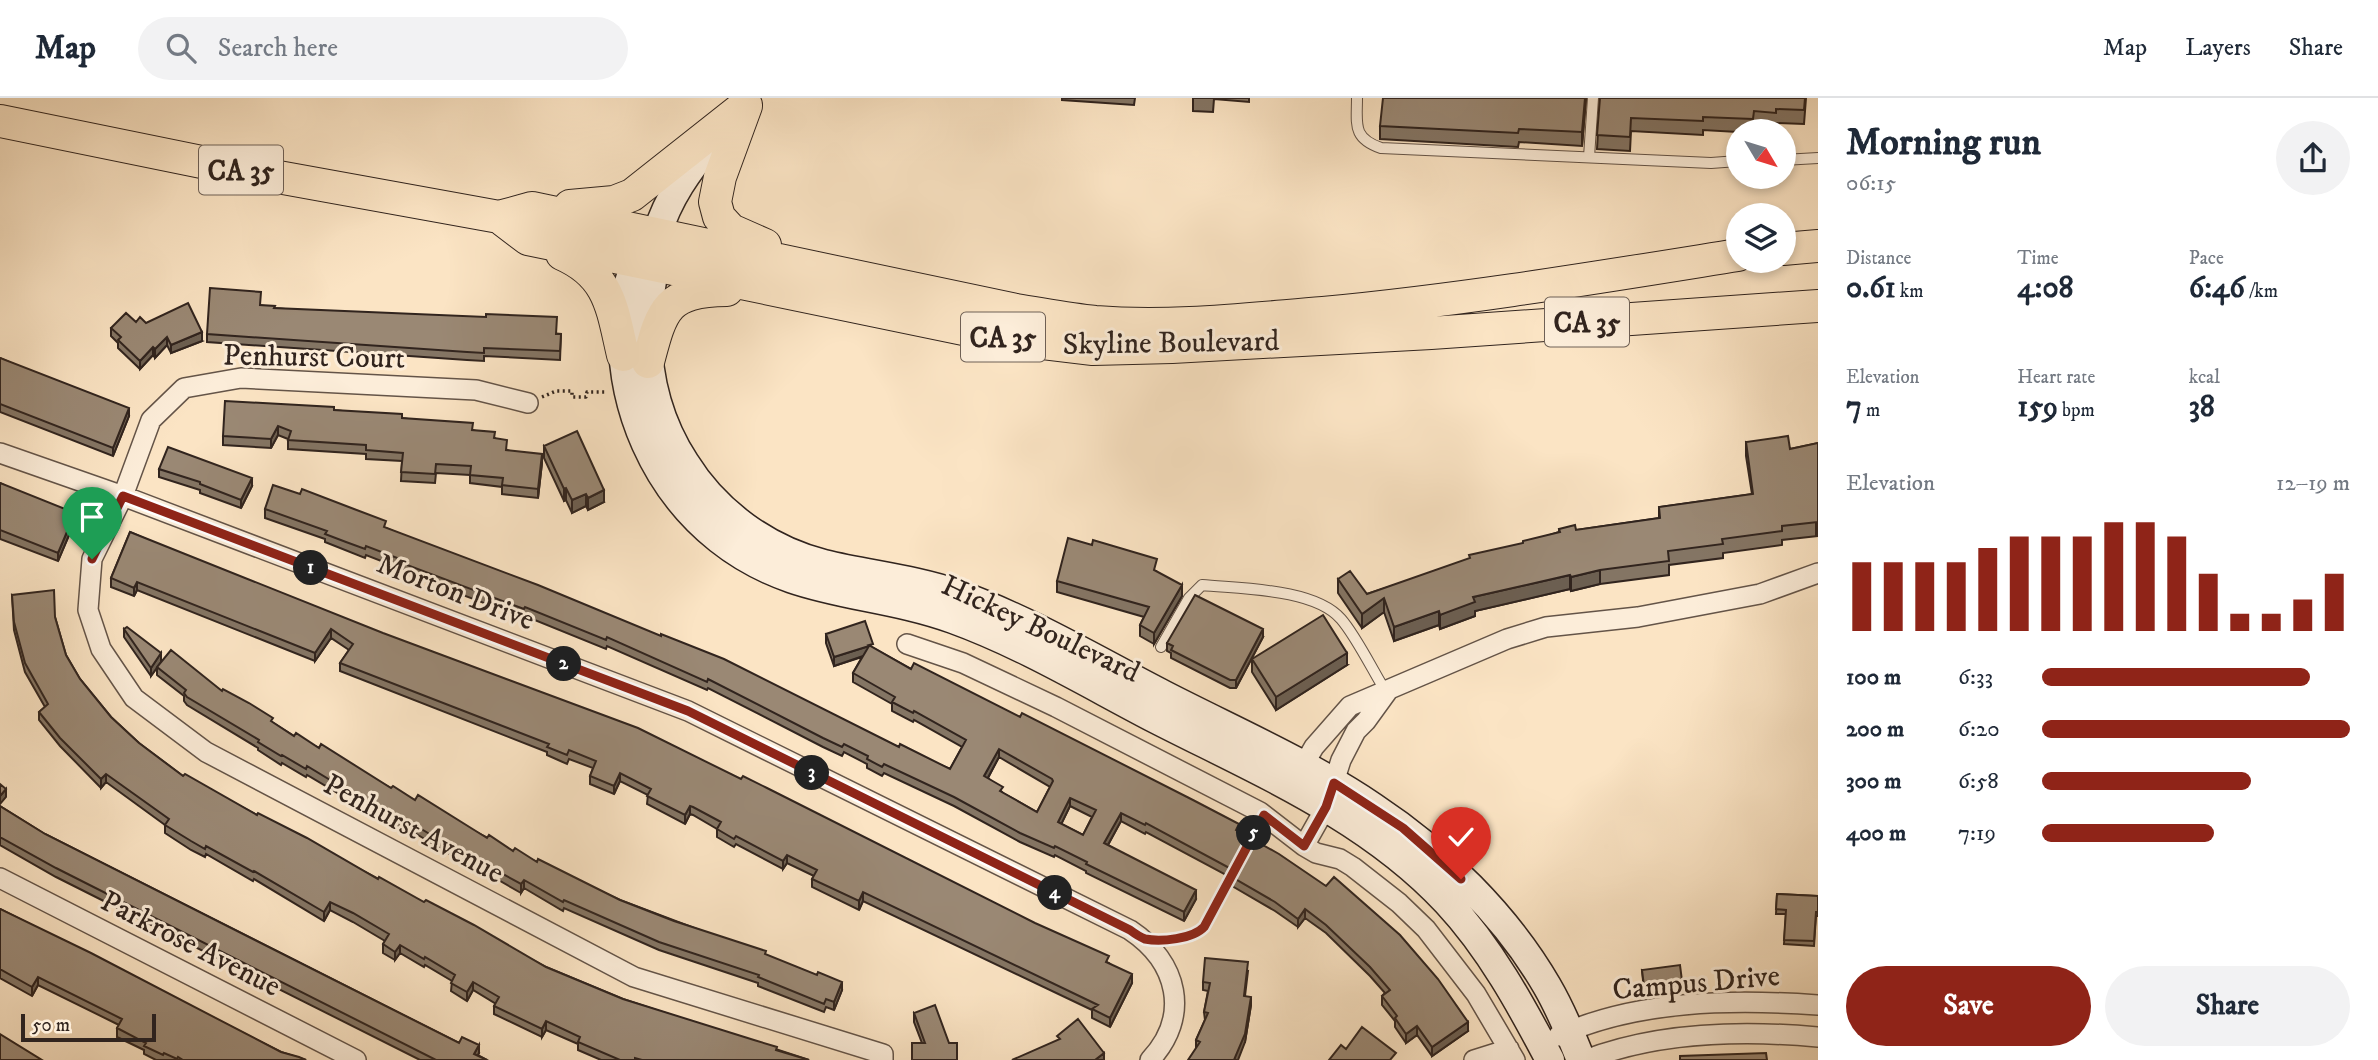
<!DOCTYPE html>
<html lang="en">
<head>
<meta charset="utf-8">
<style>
	body { margin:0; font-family:"IM FELL DW Pica",serif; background:#f2f2f3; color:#1f2937; height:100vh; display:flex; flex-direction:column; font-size:26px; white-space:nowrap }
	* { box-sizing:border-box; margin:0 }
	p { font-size:23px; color:#747a83 }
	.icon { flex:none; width:38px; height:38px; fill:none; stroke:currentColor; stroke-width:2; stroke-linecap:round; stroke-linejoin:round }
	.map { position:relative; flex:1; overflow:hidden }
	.drawer { display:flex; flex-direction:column; background:#fff; width:560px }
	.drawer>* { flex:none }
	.needle { width:46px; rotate:128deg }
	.tools { position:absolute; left:1726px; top:21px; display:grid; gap:14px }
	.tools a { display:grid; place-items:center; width:70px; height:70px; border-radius:50%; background:#fff; box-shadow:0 4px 10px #0003; font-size:35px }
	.scale { position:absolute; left:21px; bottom:18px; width:135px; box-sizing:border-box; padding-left:7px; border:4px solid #31241e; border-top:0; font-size:19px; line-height:24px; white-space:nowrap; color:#31241e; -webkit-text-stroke:5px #fcedd9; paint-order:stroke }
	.pin { position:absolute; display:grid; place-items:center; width:60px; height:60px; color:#fff; margin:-72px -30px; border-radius:50% 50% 50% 0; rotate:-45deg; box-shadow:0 0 7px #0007 }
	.pin .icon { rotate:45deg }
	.km { position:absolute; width:35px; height:35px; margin:-18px; border-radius:50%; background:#222; color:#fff; font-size:19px; line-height:35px; text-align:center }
	.round { display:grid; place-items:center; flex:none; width:74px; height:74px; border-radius:37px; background:#f2f2f3 }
	.head { display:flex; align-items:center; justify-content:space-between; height:119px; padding:0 28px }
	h1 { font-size:38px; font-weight:700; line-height:52px }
	.stats { display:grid; grid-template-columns:repeat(3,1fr); gap:10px; height:119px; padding:7px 28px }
	.stats div { display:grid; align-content:center }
	.stats b { font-size:30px; font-weight:700 }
	.stats small { font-size:19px; font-weight:400 }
	.stats p { font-size:19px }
	.chart { height:196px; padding:14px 28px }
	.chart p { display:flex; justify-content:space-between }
	.chart svg { width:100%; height:126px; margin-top:7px; stroke:#8f2418; stroke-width:6 }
	.button { display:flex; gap:14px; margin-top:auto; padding:14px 28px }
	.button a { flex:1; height:80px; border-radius:42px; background:#8f2418; color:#fff; font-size:28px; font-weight:700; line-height:80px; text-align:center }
	.button a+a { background:#f2f2f3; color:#1f2937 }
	ul { padding:0 28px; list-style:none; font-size:23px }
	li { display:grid; grid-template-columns:112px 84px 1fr; align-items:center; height:52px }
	li i { height:18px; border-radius:9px; background:#8f2418 }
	header { display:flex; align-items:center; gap:42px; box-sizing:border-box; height:98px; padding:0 35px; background:#fff; border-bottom:2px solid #e0e1e3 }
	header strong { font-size:33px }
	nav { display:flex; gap:38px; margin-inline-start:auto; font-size:24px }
	.search { width:490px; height:63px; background:#f2f2f3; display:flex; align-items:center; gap:18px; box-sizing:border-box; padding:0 24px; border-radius:38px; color:#747a83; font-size:26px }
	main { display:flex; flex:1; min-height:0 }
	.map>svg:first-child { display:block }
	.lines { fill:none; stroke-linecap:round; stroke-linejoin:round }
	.service-casing { stroke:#645448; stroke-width:12 }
	.minor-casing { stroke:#645448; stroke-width:22 }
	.secondary-casing { stroke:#31241e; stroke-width:31 }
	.primary-casing { stroke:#31241e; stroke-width:34 }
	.path { stroke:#31241e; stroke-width:3.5; stroke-dasharray:2 3.5; stroke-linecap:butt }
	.service { stroke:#fcedd9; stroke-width:10 }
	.minor { stroke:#fcedd9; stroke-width:19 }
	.secondary { stroke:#fcedd9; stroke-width:28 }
	.primary { stroke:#fbe4c4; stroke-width:32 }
	.wall { fill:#847564; stroke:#31241e; stroke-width:2; fill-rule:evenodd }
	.shaded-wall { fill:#6c5f51; stroke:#31241e; stroke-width:2 }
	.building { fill:#9a8874; stroke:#31241e; stroke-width:2; fill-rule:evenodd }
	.route-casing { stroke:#fff; stroke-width:14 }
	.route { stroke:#8f2418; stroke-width:9 }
	.labels { text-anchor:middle; stroke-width:6; stroke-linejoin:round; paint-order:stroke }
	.shield { fill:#fcedd9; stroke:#6e6056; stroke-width:2 }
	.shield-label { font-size:28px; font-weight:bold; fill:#31241e }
	.street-label { font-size:30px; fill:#31241e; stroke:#fcedd9 }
</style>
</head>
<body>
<header>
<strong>Map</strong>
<div class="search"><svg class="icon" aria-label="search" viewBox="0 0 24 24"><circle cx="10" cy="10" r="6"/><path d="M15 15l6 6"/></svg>Search here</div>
<nav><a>Map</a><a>Layers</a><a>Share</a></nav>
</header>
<main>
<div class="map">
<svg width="1818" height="962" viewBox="0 0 1818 962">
	<rect width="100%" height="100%" fill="#fbe4c4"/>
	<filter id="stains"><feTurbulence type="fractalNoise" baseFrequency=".00286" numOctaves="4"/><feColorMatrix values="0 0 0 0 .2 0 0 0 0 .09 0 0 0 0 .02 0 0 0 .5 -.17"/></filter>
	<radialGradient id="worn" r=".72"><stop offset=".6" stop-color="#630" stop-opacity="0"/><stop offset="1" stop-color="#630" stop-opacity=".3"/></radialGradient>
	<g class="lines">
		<g class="service-casing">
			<path id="service" d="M1357,0C1357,26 1352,40 1381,50L1711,65L1738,63
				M1589,59L1593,0
				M1783,62L1818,60
				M1161,549L1189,500L1202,487C1240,491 1314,490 1341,521C1356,538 1373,573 1386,594"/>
		</g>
		<g class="minor-casing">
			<path id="minor" d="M528,305L476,292L241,280L184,290L151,322L123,398L92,461L88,512L101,551L134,600L206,654L634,879L883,956V962
				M0,355L123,398L688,613L1130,832C1178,864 1191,918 1150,962
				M907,546L963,565L1056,609L1260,714L1304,748L1316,755L1340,761L1353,769L1399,805L1426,831L1476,896L1515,962
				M1308,677L1303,668L1314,649L1350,608L1507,541L1546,529L1638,519L1760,496L1818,475
				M1304,748L1326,709L1341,662L1356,633L1366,623L1387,594
				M0,780L356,962
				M1558,938C1637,902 1732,901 1818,907
				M1474,962L1509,951
				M1585,962C1657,934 1741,932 1818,939"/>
		</g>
		<g class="secondary-casing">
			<path id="secondary" d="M712,43C688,72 668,100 657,136C657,159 652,180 649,203C643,261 653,316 685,365C716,415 768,452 824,466C869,477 913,481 957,496C1029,522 1096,562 1164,597C1234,633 1308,665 1373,709C1441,754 1506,817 1547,888C1561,912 1571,937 1581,962
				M648,145C630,168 624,199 623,228C620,309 655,390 719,441C793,500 869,491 953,521C1022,546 1087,585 1152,619C1255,672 1367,718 1447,804C1490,850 1521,907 1550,962"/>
		</g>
		<g class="primary-casing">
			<path id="primary" d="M746,8L720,79L715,104L719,119L731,132L765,147
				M0,23L256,75L499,119L528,141L1017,242L1093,251L1172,249L1431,235L1818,208
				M570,108L614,104L632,97L746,7
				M499,119L532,110L1016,212C1042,216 1069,221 1095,224C1171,230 1247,221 1323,215C1462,202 1600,179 1738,157
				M1783,151L1818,148
				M562,156C610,177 612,210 623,257
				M648,264C662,210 667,193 727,192"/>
		</g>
		<path class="path" d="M542,299L556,293H572V299H586L587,294H606
			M1167,840C1181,840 1194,840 1204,829L1232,776"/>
		<use href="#service" class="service"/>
		<use href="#minor" class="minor"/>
		<use href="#secondary" class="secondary"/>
		<use href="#primary" class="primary"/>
	</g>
	<path class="wall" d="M1062,0H1135L1134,7L1062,2Z
		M1193,0H1249V4L1214,1L1213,14L1193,13Z
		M1586,0L1582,48L1519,44L1518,49L1380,41V28Z
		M1600,0H1806L1804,26L1776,25V28L1754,27L1753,33L1738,34L1703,32V37L1631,33L1630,53L1597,51Z
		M260,207L274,210L561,236L560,262L484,258V263L467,262L207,244V236Z
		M136,224L146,225L202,243L171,255L167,247L155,260L153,257L140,271L118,250V245L111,238V230Z
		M0,260L129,318L113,358L0,314Z
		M334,312L402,320L473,332L495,340L507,352L542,365L538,400L502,396V389L470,385V377L436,375L435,385L401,383L402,363L366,361V356L288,351V341L278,337L271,350L223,347V338Z
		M1746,344L1790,351L1818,345V438L1782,442V447L1723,455V460L1669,467V477L1600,486L1571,493L1570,491L1475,513V518L1440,531L1439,527L1394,543L1384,514L1362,530L1338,495V481L1367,496L1559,434V431L1576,432L1659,420V409L1752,396L1746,358Z
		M544,348L604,404L588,412L586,408L572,415L566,402L564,403L544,360Z
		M159,371L252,388L241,410L200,395V392L159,379Z
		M0,385L75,423L58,463L0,441Z
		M265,411L386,430L950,671L962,649L914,622L913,624L892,613V606L853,584V575L862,559L834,568L826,545V536L873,550L911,571L1239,734L1468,933L1432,958L1417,937L1406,945L1395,929V923L1382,907V898L1385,895L1370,878L1326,835L1305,820L1298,829L1275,813L1232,788V780L1146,734L1145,736L1121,723L1108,747L1196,801L1184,823L1086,775V773L1055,757L1054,759L1020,744L954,708L884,675L882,678L867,670V666L844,654L842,658L823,649L708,590L707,592L607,548L606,551L525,518L524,520L407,476V473L366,457L365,460L325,444V441L265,420ZM999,659L1050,689L1037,714L1003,695L988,680ZM1070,708L1092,719L1083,737L1061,726Z
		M130,434L1109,865L1132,885L1110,929L1092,920V912L863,803L859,812L812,789V781L814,778L787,765L783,771L736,746L734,749L717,739V731L693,717L690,716L685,726L647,706L648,697L620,683L614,696L590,686V678L593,670L569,661L567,666L547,657V654L340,573V565L349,552L331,540L315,563L137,492L134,498L111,489V480Z
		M1156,473L1182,498L1154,546L1140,538V527L1144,519L1057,494V483Z
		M12,497L55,519L66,557L80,581L111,619L139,645L183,678L546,869L623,901L809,962H601L578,952V946L546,932L542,939L494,916V908L496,906L473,892L467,903L451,893L452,883L425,867L424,869L400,855L395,862L383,855V846L385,843L353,824L330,812L324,823L254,781L253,783L206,756L205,759L191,752L165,735V727L106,684L101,690L60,648L39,622V614L45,609L25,574L14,532Z
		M124,531L161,564L151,578L124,539Z
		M1263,539L1236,590H1230L1171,560V555L1167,553V545Z
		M1252,561L1347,567L1276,612L1252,574Z
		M157,569L222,593L294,638L319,650L391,690L513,753L620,802L766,857L842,892L834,912L826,909L824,914L758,888V885L659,852L564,810L563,813L524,790L521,795L474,768L473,770L403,728L401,731L379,717L378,719L307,677L306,679L282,665L281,667L258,652V650L187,607L184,603V598L157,577Z
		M0,708L45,736L479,955L478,957L487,962H420L56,779L0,747Z
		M1777,796L1818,798V818H1816L1814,848L1784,846L1786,816H1776Z
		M0,811L281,954L306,962H156L144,956V952L117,939V930L119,927L38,887L32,898L0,880Z
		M1642,872L1682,883V887L1644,892Z
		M1248,873L1245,898L1251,907L1245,944L1196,950V942L1205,922L1204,914L1208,893L1203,892V884Z
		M914,915L949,945H922L914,924Z"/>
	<path class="shaded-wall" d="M1585,0H1586L1582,48V34Z
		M202,234V243L171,255V247Z
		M167,239V247L155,260V251Z
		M153,249V257L140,271V263Z
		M129,310V318L113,358V350Z
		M278,328V337L271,350V341Z
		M542,356V365L538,400V391Z
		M252,380V388L241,410V402Z
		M566,390V402L564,403V391Z
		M604,392V404L588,412V400Z
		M586,396V408L572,415V402Z
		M75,415V423L58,463V455Z
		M1816,424H1818V438H1816Z
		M1600,472V486L1571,493V479Z
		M1570,477V491L1475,513V518L1440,531V517L1473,499Z
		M137,484V492L134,498V490Z
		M1182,487V498L1154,546V535Z
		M1384,500V514L1362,530V516Z
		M1439,513V527L1394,543V529Z
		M331,531V540L315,563V555Z
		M1263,531V539L1236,590V582Z
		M869,548V556L834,568V559Z
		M161,555V564L151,578V570Z
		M1347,555V567L1276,612V599Z
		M999,651V659L984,687V678Z
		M620,675V683L614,696V688Z
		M106,676V684L101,690V681Z
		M6,691V699L0,706V698Z
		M1070,700V708L1058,733V724Z
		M690,708V716L685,726V717Z
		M1121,715V723L1104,754V745Z
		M787,757V765L783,771V763Z
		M524,782V790L521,795V786Z
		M1196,792V801L1184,823V814Z
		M863,794V803L859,812V803Z
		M330,804V812L324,823V814Z
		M1305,811V820L1298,829V821Z
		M400,847V855L395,862V854Z
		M1132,876V885L1110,929V920Z
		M38,879V887L32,898V889Z
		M473,884V892L467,903V894Z
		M842,884V892L834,912V904Z
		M1251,899V907L1245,944L1238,962H1234Z
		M546,923V932L542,939V931Z
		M1468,924V933L1432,958V949Z
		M1417,928V937L1406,945V936Z
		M479,947V955L475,962L474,956Z
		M1104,955V962H1095Z"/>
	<path class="building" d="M1383,0H1585L1582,34L1519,31L1518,35L1380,28Z
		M1600,0H1805L1804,12L1776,11V15L1754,13L1753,21L1703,19V23L1631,20L1630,39L1597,37Z
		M210,190L261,194L260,207L275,208L274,210L486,219V216L557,219L556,236H561L560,253L484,250V255L467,254L207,236Z
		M188,205L202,234L171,247L167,239L155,251L153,249L140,263L118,242L121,239L111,230L126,215L136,224L140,219L146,225Z
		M0,260L129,310L113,350L0,306Z
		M225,303L334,309V312L402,316V320L473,325L472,332L495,334L494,340L507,342L506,352L542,356L538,391L502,387L503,380L470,377L471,368L436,366L435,376L401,374L403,355L366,352V347L288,342L291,333L278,328L271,341L223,338Z
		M577,333L604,392L588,400L586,396L572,402L566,390L564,391L544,348Z
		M1788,338L1790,351L1818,345V424L1782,428V433L1722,441L1723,446L1668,453L1669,463L1600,472L1571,479L1570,477L1473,499L1475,504L1440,517L1439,513L1394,529L1384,500L1362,516L1338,481L1350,473L1367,496L1470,460L1469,457L1523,445V443L1560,434L1559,431L1575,427L1576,432L1660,420L1659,409L1753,396L1746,344Z
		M168,349L252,380L241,402L200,386V384L159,371Z
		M0,385L75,415L58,455L0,432Z
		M273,387L300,396L302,391L354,411L386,423L384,429L538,487L661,538V536L724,561L899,649L900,646L950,671L966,642L914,613L913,615L892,604L895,599L853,575L869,548L834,559L826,536L865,523L873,546L869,547L911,571L914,565L1020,619L1022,615L1193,702L1239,726L1236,732L1279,756L1326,788L1334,779L1400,837L1438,881L1468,924L1432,949L1417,928L1406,936L1395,920L1397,918L1382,898L1390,892L1370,869L1326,827L1305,811L1298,821L1275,804L1232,779L1235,773L1146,725L1145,727L1121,715L1104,745L1196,792L1184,814L1086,766L1087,764L1055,748L1054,750L1020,735L954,699L884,666L882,669L867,661L868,658L844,646L842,649L823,640L708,581L707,584L607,539L606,542L525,509L524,511L407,467L408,464L366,448L365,451L346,444L325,436L327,433L265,411ZM999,651L1052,681L1053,683L1037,714L1000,693L1003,689L984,678ZM1070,700L1096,712L1083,737L1058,724Z
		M130,434L383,535L638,630L741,681L743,678L767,690L1035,825L1109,858L1106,864L1132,876L1110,920L1092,911L1098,907L863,794L859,803L812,781L817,772L787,757L783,763L736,738L734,741L717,731L721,724L693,709L690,708L685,717L647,698L651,691L620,675L614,688L590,678L596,663L569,652L567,657L547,649L549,646L340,565L353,546L331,531L315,555L137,484L134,490L111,480Z
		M1068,440L1092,447L1093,442L1157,461L1154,472L1182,487L1154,535L1140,527L1149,509L1057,483Z
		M54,492L55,519L66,557L80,581L111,619L139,645L183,678L185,676L257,717L258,715L307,740L378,781L379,779L424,804L426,802L474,827L546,869L623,901L754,942L777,949L776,952L809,962H642L635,960V962H620L578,944L580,939L546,923L542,931L494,908L499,899L473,884L467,894L451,885L455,877L425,859L424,861L400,847L395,854L383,846L389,836L353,815L330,804L324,814L254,773L253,774L206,748L205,751L191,743L165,727L169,721L106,676L101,681L60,640L39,614L48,606L25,565L14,524L12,497Z
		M1195,497L1263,531L1236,582H1230L1171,552L1173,548L1167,545Z
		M1323,517L1347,555L1276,599L1252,561Z
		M127,529L161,555L151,570L124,531Z
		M171,552L222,593L223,591L249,605L273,620L271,623L294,638L296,635L319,650L321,646L391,690L393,688L415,702L418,697L487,740L489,737L513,753L515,750L537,764L538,761L620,802L674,823L766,853L765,856L817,877L818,874L842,884L834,904L826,901L824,906L758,879L759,877L659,844L564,802L563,804L524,782L521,786L474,760L473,762L403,720L401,723L379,709L378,711L307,668L306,671L282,657L281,658L258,644L259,642L187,599L184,595L186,592L157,569Z
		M0,686L6,691L0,698Z
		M0,708L45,736L459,945L462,939L479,947L474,956L487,962H436L56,770L0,739Z
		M1777,796L1818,798V814H1816L1814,843L1784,842L1786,812L1776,811Z
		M0,811L91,855L281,954L299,959L306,962H183L178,959L177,961L164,955L163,957L144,948L146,945L117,930L122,921L38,879L32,889L0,871Z
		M1205,860L1248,864L1244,898L1251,899L1245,936L1234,962H1188L1200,944L1196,942L1208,915L1204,914L1210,885L1203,884Z
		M1680,867L1682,883L1644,888L1642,872Z
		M935,907L949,945H957V962H912V945H925L914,915Z
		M1078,921L1104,955L1095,962H1012L1060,941L1057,938Z
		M1362,929L1396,955L1390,962H1329L1341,947L1346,951Z
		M0,936L42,962H0Z
		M1766,955L1767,962H1680V958Z"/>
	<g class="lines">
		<g class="route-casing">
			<path id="route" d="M92,461L123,398L688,613L1130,832C1134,835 1140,839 1145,841C1161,844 1193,841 1204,829L1264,717L1304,748L1326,709L1334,685L1403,730L1461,781"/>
		</g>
		<use href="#route" class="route"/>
	</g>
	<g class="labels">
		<g class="shield">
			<rect x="199" y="47.5" width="84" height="49" rx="5"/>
			<rect x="1545" y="199.5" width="84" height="49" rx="5"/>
			<rect x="961" y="214.5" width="84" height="49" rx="5"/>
		</g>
		<g class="shield-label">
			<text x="241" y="82">CA 35</text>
			<text x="1587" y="234">CA 35</text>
			<text x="1003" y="249">CA 35</text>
		</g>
		<g class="street-label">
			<text transform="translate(1171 244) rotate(-1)" y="10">Skyline Boulevard</text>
			<text transform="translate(314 258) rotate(1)" y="10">Penhurst Court</text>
			<text transform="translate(456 493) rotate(21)" y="10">Morton Drive</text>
			<text transform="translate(1041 530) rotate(25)" y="10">Hickey Boulevard</text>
			<text transform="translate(414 730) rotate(28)" y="10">Penhurst Avenue</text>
			<text transform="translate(191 845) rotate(27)" y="10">Parkrose Avenue</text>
			<text transform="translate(1696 884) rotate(-5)" y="10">Campus Drive</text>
		</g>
	</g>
	<rect width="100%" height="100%" filter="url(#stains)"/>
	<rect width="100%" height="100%" fill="url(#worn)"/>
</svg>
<div class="tools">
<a><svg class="needle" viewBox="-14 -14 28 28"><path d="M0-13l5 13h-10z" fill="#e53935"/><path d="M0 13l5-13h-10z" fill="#747a83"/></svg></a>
<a><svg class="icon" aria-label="layers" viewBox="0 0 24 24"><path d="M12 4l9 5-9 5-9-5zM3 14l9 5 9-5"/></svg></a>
</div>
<div class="scale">50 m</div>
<div class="pin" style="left:92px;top:461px;background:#1e9e55"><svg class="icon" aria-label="arrive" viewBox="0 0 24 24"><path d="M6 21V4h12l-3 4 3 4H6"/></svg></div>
<div class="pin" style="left:1461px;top:781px;background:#d93025"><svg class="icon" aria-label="check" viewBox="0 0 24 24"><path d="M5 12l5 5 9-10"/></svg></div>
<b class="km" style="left:311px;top:470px">1</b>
<b class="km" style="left:564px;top:566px">2</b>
<b class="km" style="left:812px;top:675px">3</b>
<b class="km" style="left:1055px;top:795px">4</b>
<b class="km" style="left:1254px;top:735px">5</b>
</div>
<section class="drawer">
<div class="head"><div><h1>Morning run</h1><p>06:15</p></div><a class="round"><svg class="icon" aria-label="share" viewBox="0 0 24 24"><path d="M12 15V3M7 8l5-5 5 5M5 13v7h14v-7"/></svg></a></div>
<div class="stats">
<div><p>Distance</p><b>0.61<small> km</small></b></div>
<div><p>Time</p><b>4:08</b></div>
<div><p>Pace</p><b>6:46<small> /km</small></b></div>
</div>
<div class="stats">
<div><p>Elevation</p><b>7<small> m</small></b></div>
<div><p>Heart rate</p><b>159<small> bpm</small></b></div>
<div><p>kcal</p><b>38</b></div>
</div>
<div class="chart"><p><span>Elevation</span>12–19 m</p>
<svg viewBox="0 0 160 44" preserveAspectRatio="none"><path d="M5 44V20M15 44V20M25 44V20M35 44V20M45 44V15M55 44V11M65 44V11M75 44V11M85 44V6M95 44V6M105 44V11M115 44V24M125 44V38M135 44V38M145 44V33M155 44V24"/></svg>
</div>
<ul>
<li><b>100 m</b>6:33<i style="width:87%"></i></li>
<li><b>200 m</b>6:20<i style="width:100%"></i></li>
<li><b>300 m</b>6:58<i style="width:68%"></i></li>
<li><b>400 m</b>7:19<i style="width:56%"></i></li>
</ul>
<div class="button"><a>Save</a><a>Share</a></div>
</section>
</main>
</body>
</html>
